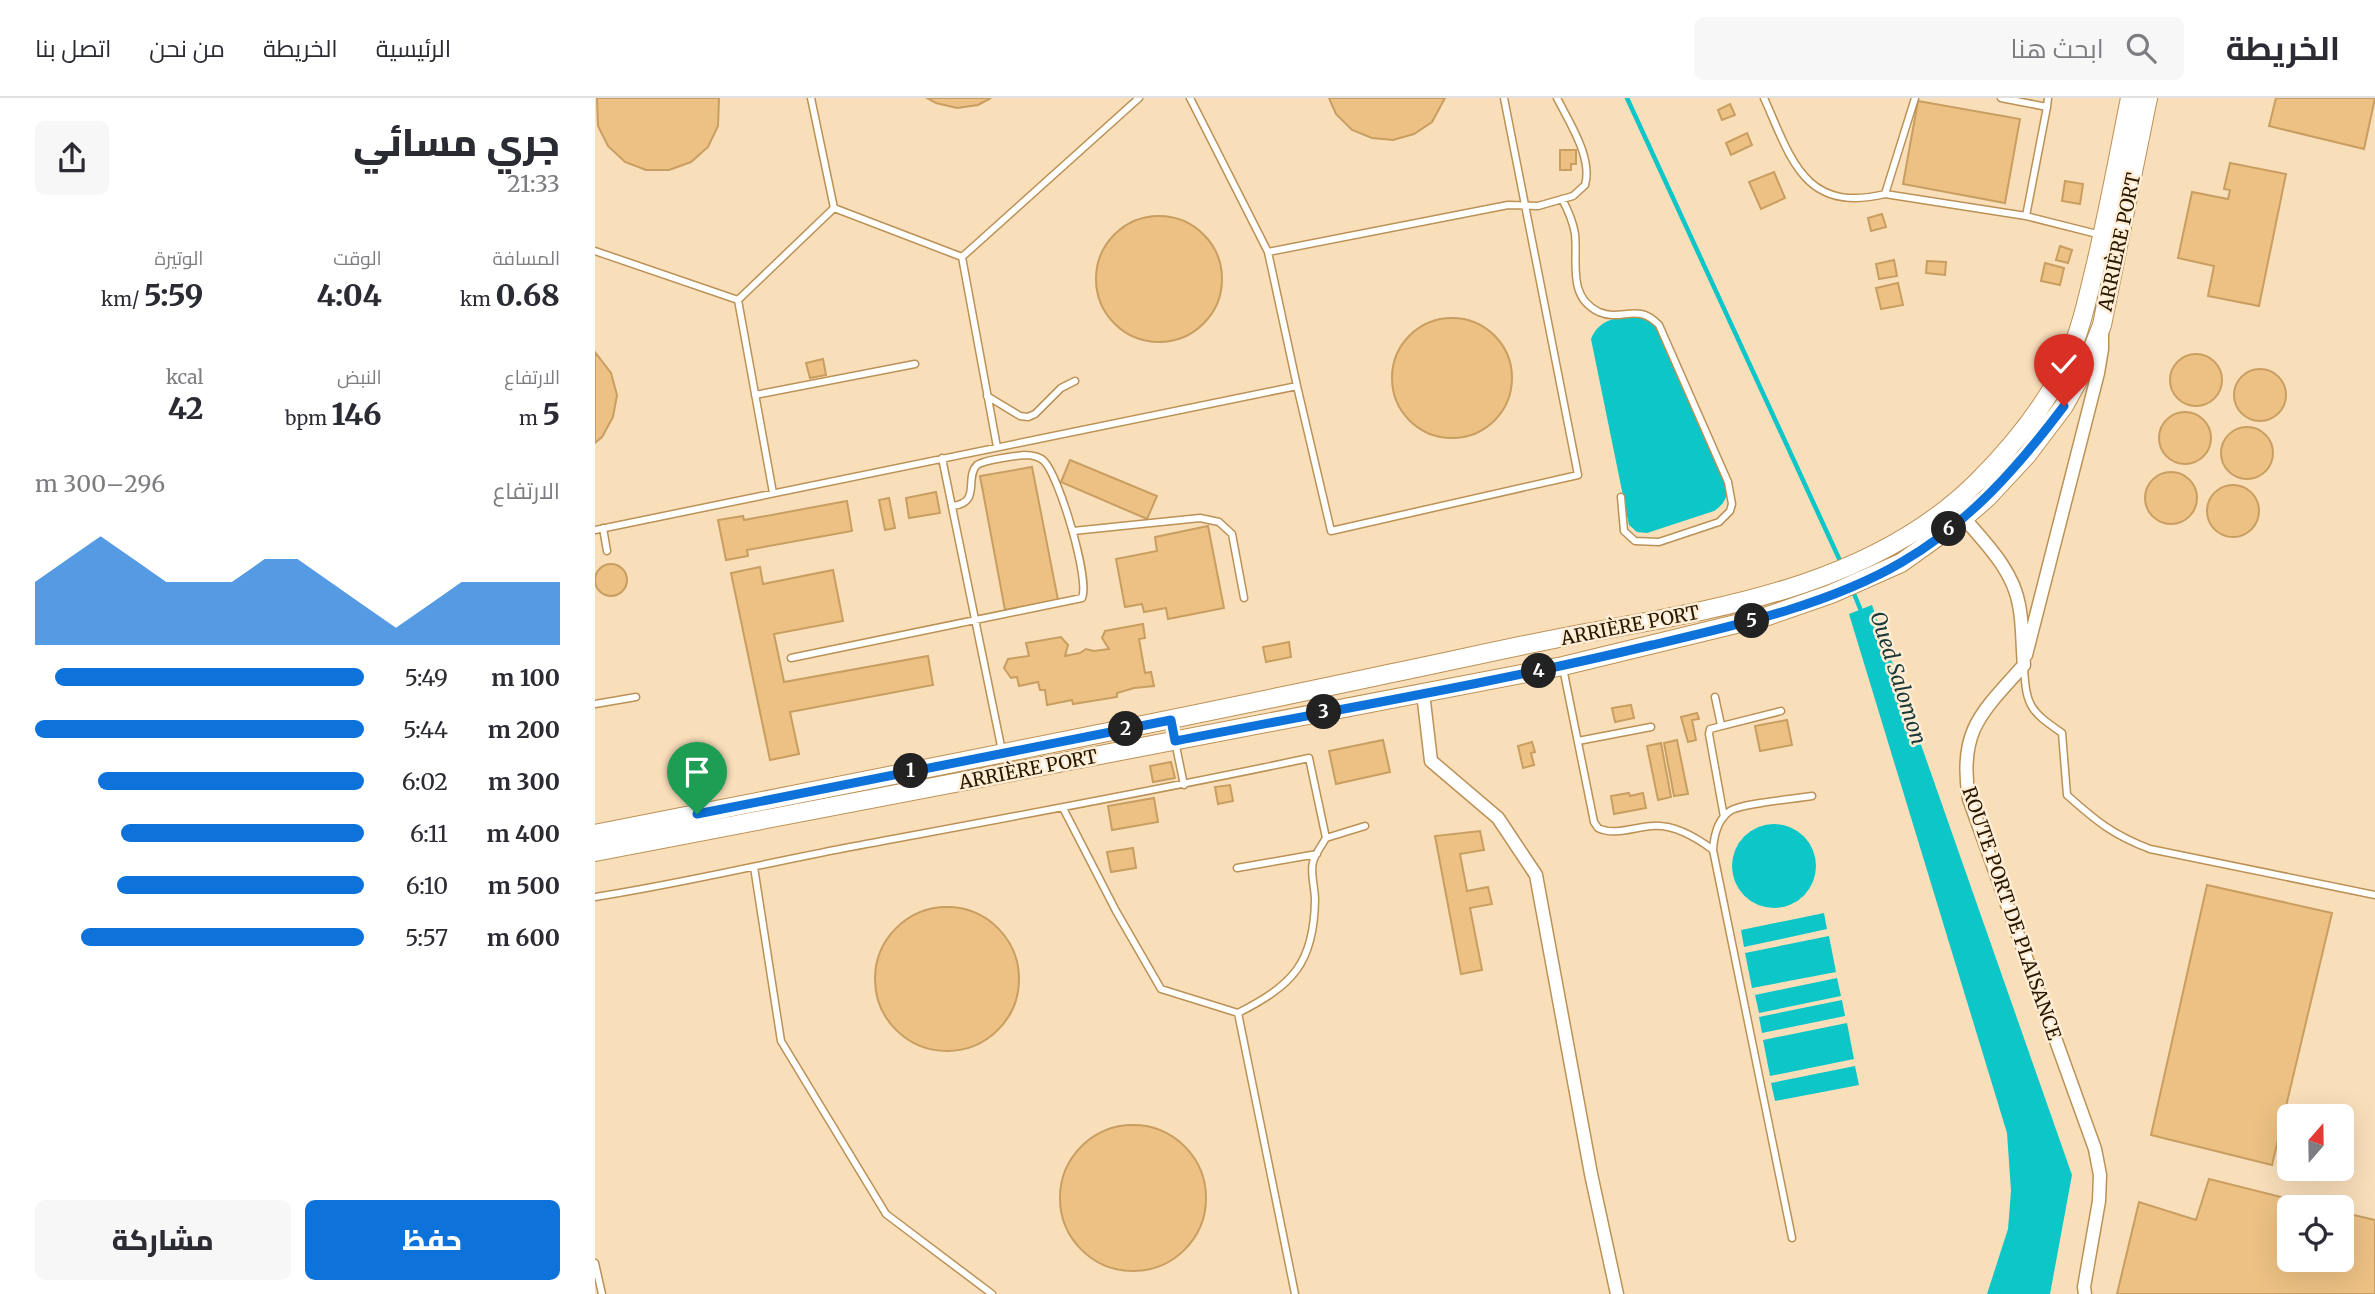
<!DOCTYPE html>
<html lang="ar">
<head>
<meta charset="utf-8">
<style>
	body { margin:0; font-family:Merriweather,Cairo,serif; background:#f7f7f7; color:#2b2b33; direction:rtl; height:100vh; display:flex; flex-direction:column; font-size:26px; white-space:nowrap }
	* { box-sizing:border-box; margin:0 }
	p { font-size:23px; color:#7c7c81 }
	.icon { flex:none; width:38px; height:38px; fill:none; stroke:currentColor; stroke-width:2; stroke-linecap:round; stroke-linejoin:round }
	.map { position:relative; flex:1; overflow:hidden; direction:ltr }
	.panel { display:flex; flex-direction:column; background:#fff; width:595px }
	.panel>* { flex:none }
	.needle { width:46px; rotate:20deg }
	.buttons { position:absolute; left:1682px; top:1006px; display:grid; gap:14px }
	.buttons a { display:grid; place-items:center; width:77px; height:77px; border-radius:10px; background:#fff; box-shadow:0 7px 28px #0002; font-size:35px }
	.pin { position:absolute; display:grid; place-items:center; width:60px; height:60px; color:#fff; margin:-72px -30px; border-radius:50% 50% 50% 0; rotate:-45deg; box-shadow:0 0 7px #0007 }
	.pin .icon { rotate:45deg }
	.km { position:absolute; width:35px; height:35px; margin:-18px; border-radius:50%; background:#222; color:#fff; font-size:19px; line-height:35px; text-align:center }
	.round { display:grid; place-items:center; flex:none; width:74px; height:74px; border-radius:10px; background:#f7f7f7 }
	.head { display:flex; align-items:center; justify-content:space-between; height:119px; padding:0 35px }
	h1 { font-size:38px; font-weight:800; line-height:52px }
	.figures { display:grid; grid-template-columns:repeat(3,1fr); gap:10px; height:119px; padding:7px 35px }
	.figures div { display:grid; align-content:center }
	.figures b { font-size:30px; font-weight:800 }
	.figures small { font-size:19px; font-weight:400 }
	.figures p { font-size:19px }
	.chart { height:196px; padding:14px 35px }
	.chart p { display:flex; justify-content:space-between }
	.chart svg { width:100%; height:126px; margin-top:7px; fill:#0d72da; opacity:.7 }
	.action { display:flex; gap:14px; margin-top:auto; padding:14px 35px }
	.action a { flex:1; height:80px; border-radius:10px; background:#0d72da; color:#fff; font-size:28px; font-weight:800; line-height:80px; text-align:center }
	.action a+a { background:#f7f7f7; color:#2b2b33 }
	ul { padding:0 35px; list-style:none; font-size:23px }
	li { display:grid; grid-template-columns:112px 84px 1fr; align-items:center; height:52px }
	li i { height:18px; border-radius:9px; background:#0d72da }
	header { display:flex; align-items:center; gap:42px; box-sizing:border-box; height:98px; padding:0 35px; background:#fff; border-bottom:2px solid #e1e1e2 }
	header strong { font-size:33px }
	nav { display:flex; gap:38px; margin-inline-start:auto; font-size:24px }
	.search { width:490px; height:63px; background:#f7f7f7; display:flex; align-items:center; gap:18px; box-sizing:border-box; padding:0 24px; border-radius:10px; color:#7c7c81; font-size:26px }
	main { display:flex; flex:1; min-height:0 }
	.map>svg:first-child { display:block }
	.water { fill:#0dc6c7 }
	.lines { fill:none; stroke-linecap:round; stroke-linejoin:round }
	.stream { stroke:#0dc6c7; stroke-width:4.5 }
	.building { fill:#edc184; stroke:#c89e61; stroke-width:2 }
	.lane-casing { stroke:#bb9155; stroke-width:9 }
	.street-casing { stroke:#bb9155; stroke-width:15 }
	.secondary-casing { stroke:#bb9155; stroke-width:20 }
	.lane { stroke:#fff; stroke-width:6 }
	.street { stroke:#fff; stroke-width:12 }
	.secondary { stroke:#fff; stroke-width:18 }
	.route-casing { stroke:#fff; stroke-width:14 }
	.route { stroke:#0d72da; stroke-width:9 }
	.labels { text-anchor:middle; stroke-width:5; stroke-linejoin:round; paint-order:stroke }
	.street-label { font-size:19px; fill:#281801; stroke:#ffedd5 }
	.water-label { font-size:21px; font-style:italic; fill:#1a3a3a; stroke:#ffedd5 }
</style>
</head>
<body>
<header>
<strong>الخريطة</strong>
<div class="search"><svg class="icon" aria-label="search" viewBox="0 0 24 24"><circle cx="10" cy="10" r="6"/><path d="M15 15l6 6"/></svg>ابحث هنا</div>
<nav><a>الرئيسية</a><a>الخريطة</a><a>من نحن</a><a>اتصل بنا</a></nav>
</header>
<main>
<div class="map">
<svg width="1780" height="1196" viewBox="0 0 1780 1196">
	<rect width="100%" height="100%" fill="#f9deba"/>
	<path class="water" d="M1045,216L1056,221L1063,231L1133,391C1131,402 1128,407 1119,413L1052,435L1042,434L1034,427L996,241C1005,219 1024,220 1045,216Z
		M1277,507L1477,1077L1455,1196H1392L1413,1131L1416,1093L1412,1035L1254,516Z
		M1137 768a42 42 0 1 1 84 0a42 42 0 1 1-84 0Z
		M1229,815L1232,831L1149,849L1146,832Z
		M1234,838L1241,874L1157,890L1150,855Z
		M1242,880L1246,898L1164,915L1160,897Z
		M1247,902L1250,918L1167,935L1164,919Z
		M1252,925L1259,961L1175,978L1168,942Z
		M1260,968L1264,987L1180,1003L1176,985Z"/>
	<g class="lines">
		<path class="stream" d="M1032,0L1247,467
			M1257,491L1267,515"/>
	</g>
	<path class="building" d="M2,0H124L123,28L113,49L96,64L74,72H51L30,64L13,48L3,28Z
		M332,0H396L383,7L362,10L341,5Z
		M734,0H850L837,24L819,36L798,42L777,40L757,32L741,16Z
		M1681,0H1780L1769,51L1674,28Z
		M1323,3L1425,21L1410,105L1308,86Z
		M1135,6L1140,17L1127,22L1123,12Z
		M1152,35L1157,47L1136,57L1131,45Z
		M965,52H981V66H976V72H965Z
		M1635,65L1691,76L1664,208L1613,198L1619,168L1583,160L1597,94L1633,101L1635,92L1629,91Z
		M1179,74L1190,100L1166,111L1154,84Z
		M1470,83L1488,86L1485,106L1467,103Z
		M1287,116L1291,129L1276,133L1273,120Z
		M501 181a63 63 0 1 1 126 0a63 63 0 1 1-126 0Z
		M1465,148L1477,152L1473,165L1461,162Z
		M1299,162L1302,178L1284,181L1281,166Z
		M1332,163L1351,164L1350,177L1331,175Z
		M1450,165L1469,170L1465,187L1446,183Z
		M1303,185L1308,207L1286,211L1281,190Z
		M797 280a60 60 0 1 1 120 0a60 60 0 1 1-120 0Z
		M0,254L16,275L22,297L18,319L7,339L0,345Z
		M1575 282a26 26 0 1 1 52 0a26 26 0 1 1-52 0Z
		M228,261L231,277L215,280L211,265Z
		M1639 297a26 26 0 1 1 52 0a26 26 0 1 1-52 0Z
		M1564 340a26 26 0 1 1 52 0a26 26 0 1 1-52 0Z
		M1626 355a26 26 0 1 1 52 0a26 26 0 1 1-52 0Z
		M475,362L562,398L552,421L466,384Z
		M437,369L463,502L410,512L385,378Z
		M1550 400a26 26 0 1 1 52 0a26 26 0 1 1-52 0Z
		M1612 413a26 26 0 1 1 52 0a26 26 0 1 1-52 0Z
		M341,394L345,415L314,420L311,400Z
		M294,400L300,430L290,432L284,402Z
		M252,403L257,433L152,452L153,458L131,462L123,422L148,418L149,422Z
		M613,428L629,510L573,521L571,510L549,514L547,506L530,509L521,461L562,453L560,439Z
		M0 482a16 16 0 1 1 32 0a16 16 0 1 1-32 0Z
		M165,469L168,486L238,472L248,523L179,536L189,584L333,558L338,587L195,614L204,656L175,662L136,475Z
		M548,526L550,540L544,541L550,575L556,574L559,588L539,590L522,595V599L478,606L477,602L452,607L450,592H445L443,584L424,588L422,579L416,580L409,570L413,561L434,558L431,545L466,539L473,547L470,558L485,555L491,551L499,553L514,551L507,540L510,533Z
		M694,544L696,559L671,564L668,549Z
		M1036,607L1039,620L1020,624L1017,610Z
		M1102,615L1104,621L1097,622L1101,642L1093,644L1086,619Z
		M1192,622L1197,647L1165,653L1160,628Z
		M788,642L795,674L741,686L734,653Z
		M1082,642L1093,696L1079,698L1069,645Z
		M937,644L940,654L936,655L939,667L928,670L923,648Z
		M1066,645L1076,699L1063,702L1052,648Z
		M576,664L580,680L558,684L555,668Z
		M635,687L638,703L623,706L620,689Z
		M1034,695L1035,698L1048,695L1051,710L1019,716L1016,698Z
		M559,700L563,724L517,732L513,708Z
		M885,733L889,752L865,756L872,793L893,789L897,806L875,810L887,872L866,876L840,738Z
		M538,750L541,770L516,774L512,754Z
		M1612,787L1737,815L1677,1067L1556,1037Z
		M280 881a72 72 0 1 1 144 0a72 72 0 1 1-144 0Z
		M465 1100a73 73 0 1 1 146 0a73 73 0 1 1-146 0Z
		M1614,1081L1730,1110H1694V1162H1746V1114L1780,1122V1196H1522L1544,1104L1601,1122Z"/>
	<g class="lines">
		<g class="lane-casing">
			<path id="lane" d="M216,0L239,110
				M595,0L673,154L702,288L736,433L983,377L909,0
				M1169,0C1196,60 1209,116 1290,96L1320,0
				M1406,0L1452,9L1453,0
				M1290,96L1431,118L1506,137
				M967,101C973,112 978,124 980,136C983,164 972,199 1004,214C1027,224 1042,204 1064,227L1133,384L1137,406L1135,413L1124,424L1064,444L1040,443L1029,433L1026,399
				M239,110L367,159L402,349
				M1431,118L1452,9
				M0,153L143,202
				M673,154L913,107L943,108L978,98L990,87C998,60 974,24 962,0
				M367,159L544,0
				M160,297L320,266
				M392,298L425,318L433,319L440,316L466,290L480,283
				M347,360L407,653
				M178,395L143,202L239,110
				M8,430L12,453
				M0,432L702,288
				M478,433L605,420L624,424L637,436L649,500
				M196,560L487,500C495,481 464,378 449,363C444,358 436,357 429,357C420,358 389,362 382,367C369,380 387,405 357,408
				M1429,569C1431,608 1435,613 1467,635L1472,697C1501,723 1518,737 1555,751L1780,797
				M968,570L999,724L1003,730C1019,738 1040,729 1057,728C1079,726 1102,740 1118,752L1197,1140
				M1120,599L1126,627
				M0,606L41,599
				M576,624L589,687
				M983,643L1056,629
				M1129,719L1114,636L1115,631L1186,613
				M731,740L770,728
				M1118,752C1119,737 1123,721 1135,713C1147,705 1200,701 1217,698
				M159,769L186,943L291,1116L397,1196
				M642,770L722,756
				M0,799C84,786 167,766 250,750C405,721 560,693 714,660L731,740C727,747 720,756 718,764C715,774 720,790 720,802C719,865 698,887 643,915L566,891L521,813L468,710
				M643,915L700,1196
				M0,1165L7,1196"/>
		</g>
		<g class="street-casing">
			<path id="street" d="M1369,420C1391,446 1418,472 1424,507C1428,526 1427,547 1429,567C1386,615 1363,633 1374,701L1500,1051L1505,1077L1504,1103L1489,1189L1490,1196
				M1431,557L1503,275L1507,251V234
				M828,595L836,663L903,720L941,777L996,1076L1022,1196"/>
		</g>
		<g class="secondary-casing">
			<path id="secondary" d="M0,736C263,684 526,633 788,577C852,564 916,549 980,537C1121,511 1277,489 1383,383C1417,349 1451,307 1472,263C1486,232 1493,198 1501,165C1514,110 1524,55 1535,0
				M0,754L968,568L1170,519L1236,496L1306,465L1369,420L1392,400L1432,357L1469,308L1490,270L1507,227L1553,0"/>
		</g>
		<use href="#lane" class="lane"/>
		<use href="#street" class="street"/>
		<use href="#secondary" class="secondary"/>
	</g>
	<g class="lines">
		<g class="route-casing">
			<path id="route" d="M102,716L576,622L580,643C739,612 899,585 1057,547C1138,528 1234,507 1307,464C1374,425 1423,369 1469,308"/>
		</g>
		<use href="#route" class="route"/>
	</g>
	<g class="labels">
		<g class="street-label">
			<text transform="translate(1524 144) rotate(-78)" y="7">ARRIÈRE PORT</text>
			<text transform="translate(1035 527) rotate(-11)" y="7">ARRIÈRE PORT</text>
			<text transform="translate(433 671) rotate(-11)" y="7">ARRIÈRE PORT</text>
			<text transform="translate(1417 815) rotate(71)" y="7">ROUTE PORT DE PLAISANCE</text>
		</g>
		<g class="water-label">
			<text transform="translate(1303 580) rotate(72)" y="7">Oued Salomon</text>
		</g>
	</g>
</svg>
<div class="buttons">
<a><svg class="needle" viewBox="-14 -14 28 28"><path d="M0-13l5 13h-10z" fill="#e53935"/><path d="M0 13l5-13h-10z" fill="#7c7c81"/></svg></a>
<a><svg class="icon" aria-label="locate" viewBox="0 0 24 24"><circle cx="12" cy="12" r="6"/><path d="M12 2v4M12 18v4M2 12h4M18 12h4"/></svg></a>
</div>
<div class="pin" style="left:102px;top:716px;background:#1e9e55"><svg class="icon" aria-label="arrive" viewBox="0 0 24 24"><path d="M6 21V4h12l-3 4 3 4H6"/></svg></div>
<div class="pin" style="left:1469px;top:308px;background:#d93025"><svg class="icon" aria-label="check" viewBox="0 0 24 24"><path d="M5 12l5 5 9-10"/></svg></div>
<b class="km" style="left:316px;top:673px">1</b>
<b class="km" style="left:531px;top:631px">2</b>
<b class="km" style="left:729px;top:614px">3</b>
<b class="km" style="left:944px;top:573px">4</b>
<b class="km" style="left:1157px;top:523px">5</b>
<b class="km" style="left:1354px;top:431px">6</b>
</div>
<section class="panel">
<div class="head"><div><h1>جري مسائي</h1><p>21:33</p></div><a class="round"><svg class="icon" aria-label="share" viewBox="0 0 24 24"><path d="M12 15V3M7 8l5-5 5 5M5 13v7h14v-7"/></svg></a></div>
<div class="figures">
<div><p>المسافة</p><b>0.68<small> km</small></b></div>
<div><p>الوقت</p><b>4:04</b></div>
<div><p>الوتيرة</p><b>5:59<small> /km</small></b></div>
</div>
<div class="figures">
<div><p>الارتفاع</p><b>5<small> m</small></b></div>
<div><p>النبض</p><b>146<small> bpm</small></b></div>
<div><p>kcal</p><b>42</b></div>
</div>
<div class="chart"><p><span>الارتفاع</span>296–300 m</p>
<svg viewBox="0 0 160 44" preserveAspectRatio="none"><path d="M0 44V22L10 14L20 6L30 14L40 22L50 22L60 22L70 14L80 14L90 22L100 30L110 38L120 30L130 22L140 22L150 22L160 22V44z"/></svg>
</div>
<ul>
<li><b>100 m</b>5:49<i style="width:94%"></i></li>
<li><b>200 m</b>5:44<i style="width:100%"></i></li>
<li><b>300 m</b>6:02<i style="width:81%"></i></li>
<li><b>400 m</b>6:11<i style="width:74%"></i></li>
<li><b>500 m</b>6:10<i style="width:75%"></i></li>
<li><b>600 m</b>5:57<i style="width:86%"></i></li>
</ul>
<div class="action"><a>حفظ</a><a>مشاركة</a></div>
</section>
</main>
</body>
</html>
